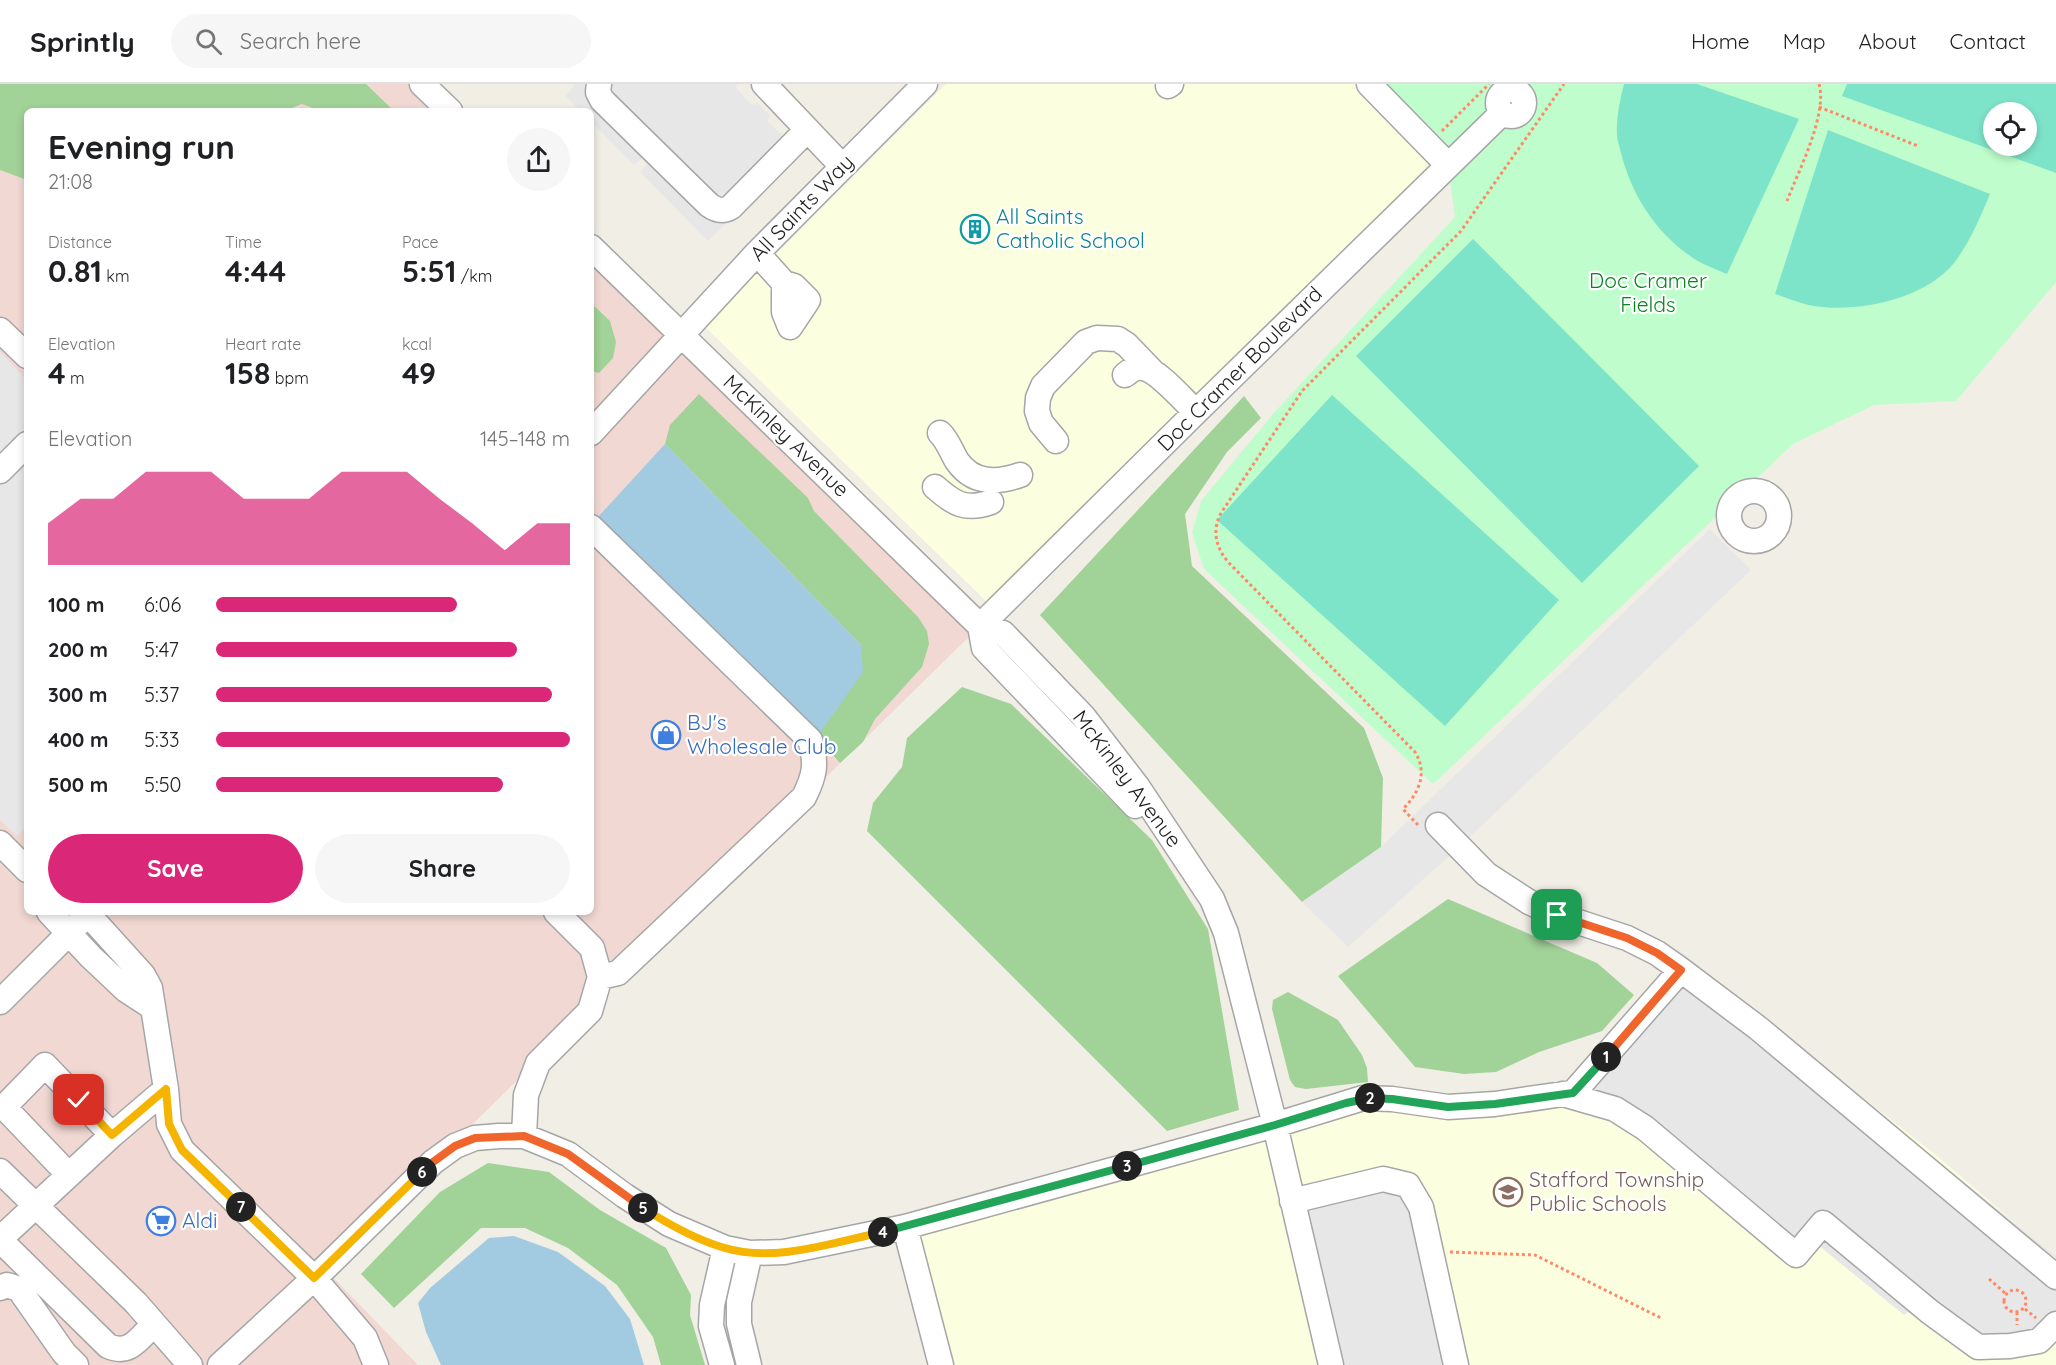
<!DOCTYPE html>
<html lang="en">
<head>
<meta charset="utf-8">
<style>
	body { margin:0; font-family:Quicksand,sans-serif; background:#f6f6f6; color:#202124; height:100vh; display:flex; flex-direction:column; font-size:22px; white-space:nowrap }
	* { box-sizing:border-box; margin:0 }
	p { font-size:20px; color:#757577 }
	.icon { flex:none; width:33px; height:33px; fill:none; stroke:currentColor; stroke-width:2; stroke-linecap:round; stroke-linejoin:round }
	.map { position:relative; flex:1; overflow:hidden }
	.sheet { position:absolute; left:24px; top:24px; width:570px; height:807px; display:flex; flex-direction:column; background:#fff; border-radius:9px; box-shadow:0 3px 9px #0003 }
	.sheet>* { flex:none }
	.tools { position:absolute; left:1983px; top:18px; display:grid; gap:12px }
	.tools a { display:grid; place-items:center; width:54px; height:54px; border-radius:50%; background:#fff; box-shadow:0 3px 9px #0003; font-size:30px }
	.pin { position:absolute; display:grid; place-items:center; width:51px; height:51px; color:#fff; margin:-26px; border-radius:12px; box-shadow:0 3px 9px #0006 }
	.km { position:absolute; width:30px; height:30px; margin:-15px; border-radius:50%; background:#222; color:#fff; font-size:16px; line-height:30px; text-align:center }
	.round { display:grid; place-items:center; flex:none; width:63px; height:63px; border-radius:32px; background:#f6f6f6 }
	.summary { display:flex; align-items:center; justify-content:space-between; height:102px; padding:0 24px }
	h1 { font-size:33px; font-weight:800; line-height:45px }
	.stats { display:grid; grid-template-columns:repeat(3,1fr); gap:9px; height:102px; padding:6px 24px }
	.stats div { display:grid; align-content:center }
	.stats b { font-size:30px; font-weight:800 }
	.stats small { font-size:16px; font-weight:400 }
	.stats p { font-size:16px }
	.chart { height:168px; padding:12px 24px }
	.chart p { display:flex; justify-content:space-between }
	.chart svg { width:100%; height:108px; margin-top:6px; fill:#db2777; opacity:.7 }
	.action { display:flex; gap:12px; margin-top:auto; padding:12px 24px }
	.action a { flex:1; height:69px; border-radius:36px; background:#db2777; color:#fff; font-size:24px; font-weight:800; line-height:69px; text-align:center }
	.action a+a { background:#f6f6f6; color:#202124 }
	ul { padding:0 24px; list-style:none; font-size:20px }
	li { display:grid; grid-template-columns:96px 72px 1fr; align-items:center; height:45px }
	li i { height:15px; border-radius:8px; background:#db2777 }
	header { display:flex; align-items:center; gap:36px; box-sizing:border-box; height:84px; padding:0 30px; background:#fff; border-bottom:2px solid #e0e0e0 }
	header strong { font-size:28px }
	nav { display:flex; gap:33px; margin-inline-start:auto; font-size:21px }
	.search { width:420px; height:54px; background:#f6f6f6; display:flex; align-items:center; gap:15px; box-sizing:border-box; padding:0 21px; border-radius:33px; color:#757577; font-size:22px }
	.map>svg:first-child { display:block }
	.commercial { fill:#f2d8d3 }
	.education { fill:#fbffdf }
	.forest { fill:#a1d297 }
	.park { fill:#bffdcc; fill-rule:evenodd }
	.pitch { fill:#7ee4c9; fill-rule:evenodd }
	.parking { fill:#e7e7e7 }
	.water { fill:#a2cbe1 }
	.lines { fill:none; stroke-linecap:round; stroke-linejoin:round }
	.minor-casing { stroke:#a6a6a6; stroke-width:27 }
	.path { stroke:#ff8967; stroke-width:3; stroke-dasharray:3 3; stroke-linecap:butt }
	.minor { stroke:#fff; stroke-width:24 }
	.split-1-casing { stroke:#fff; stroke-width:12 }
	.split-2-casing { stroke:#fff; stroke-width:12 }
	.split-3-casing { stroke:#fff; stroke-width:12 }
	.split-4-casing { stroke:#fff; stroke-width:12 }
	.split-5-casing { stroke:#fff; stroke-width:12 }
	.split-6-casing { stroke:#fff; stroke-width:12 }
	.split-7-casing { stroke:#fff; stroke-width:12 }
	.split-8-casing { stroke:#fff; stroke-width:12 }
	.split-1 { stroke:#f0652b; stroke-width:8 }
	.split-2 { stroke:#22a559; stroke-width:8 }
	.split-3 { stroke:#22a559; stroke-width:8 }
	.split-4 { stroke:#22a559; stroke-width:8 }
	.split-5 { stroke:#f5b400; stroke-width:8 }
	.split-6 { stroke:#f0652b; stroke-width:8 }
	.split-7 { stroke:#f5b400; stroke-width:8 }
	.split-8 { stroke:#f5b400; stroke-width:8 }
	.labels { text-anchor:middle; stroke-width:4.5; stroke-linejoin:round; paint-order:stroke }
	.street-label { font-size:21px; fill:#1f1f1f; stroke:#fff }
	.culture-label { font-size:21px; fill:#0d838f; stroke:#fff; text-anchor:start }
	.park-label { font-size:21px; fill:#05851f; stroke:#fff }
	.shop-label { font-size:21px; fill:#366cbe; stroke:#fff; text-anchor:start }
	.education-label { font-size:21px; fill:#785e54; stroke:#fff; text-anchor:start }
</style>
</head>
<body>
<header>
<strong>Sprintly</strong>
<div class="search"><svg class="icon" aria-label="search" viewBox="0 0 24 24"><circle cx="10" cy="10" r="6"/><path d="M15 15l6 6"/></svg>Search here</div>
<nav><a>Home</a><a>Map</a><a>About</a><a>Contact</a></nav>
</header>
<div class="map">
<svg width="2056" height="1281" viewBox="0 0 2056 1281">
	<rect width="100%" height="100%" fill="#f0eee5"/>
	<path class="commercial" d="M0,0H425L453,27H27V828H591V162L980,542L325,1185L418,1281H0Z"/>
	<path class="education" d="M946,0H1369L1434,67L1432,84L987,518L704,242Z
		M1761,933L1937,1072L2056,1174V1281H935L905,1143L1307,1030L1576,1008Z"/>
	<path class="forest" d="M0,0H366L394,27H321L302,20L284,27H27V96L0,86Z
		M591,219L610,237L616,258L613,274L599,289L591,287Z
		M699,310L808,414L814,427L918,533L927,547L929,560L922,583L875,635L863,658L840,679L817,653L861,561L665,360L670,341Z
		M1244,312L1261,334L1227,368L1185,430L1192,482L1364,644L1383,694L1381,763L1302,818L1040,531Z
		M962,603L1011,620L1152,756L1208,845L1239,1026L1167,1047L867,747L873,719L902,683L907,654Z
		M1448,815L1597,879L1634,911L1602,947L1539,968L1496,988L1464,990L1415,983L1338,892Z
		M1288,908L1338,936L1362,971L1367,984L1368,998L1306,1005L1295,1003L1290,996L1272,925L1273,916Z
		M488,1079L549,1088L600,1126L666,1164L691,1211L690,1231L705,1281H661L653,1253L617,1201L568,1164L525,1144H481L394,1224L361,1190L440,1108Z"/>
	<path class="park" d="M1369,0H2056V198L1956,317L1874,321L1793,360L1433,700L1204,485L1192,449L1201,417L1273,330L1455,133L1448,81ZM1994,28H2026V62H1994Z"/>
	<path class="pitch" d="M1624,0H1697L1799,35L1727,190C1716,185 1703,181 1693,174C1656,149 1632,112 1621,69C1620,63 1617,57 1617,51C1616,34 1620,16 1624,0Z
		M1847,0H2056V89L1842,12ZM2026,28V62H1994V28Z
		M1828,46L1990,110C1980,134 1970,158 1954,179C1925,215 1858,229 1814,222C1801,220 1788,214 1775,210Z
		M1473,155L1699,382L1582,499L1356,272Z
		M1332,311L1559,516L1445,642L1217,436Z"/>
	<path class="parking" d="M575,0H737L736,4L751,20L754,21L757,18L771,32L768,35V38L784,53L789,51L804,66L799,68L708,157L640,88L648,79L644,73L634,81L591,38V27H581L566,12Z
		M0,268L27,296V742L17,752L0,736Z
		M1710,445L1751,486L1456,766L1348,863L1302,818L1381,763Z
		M1678,865L2056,1173V1254L2020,1268L1916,1223L1904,1231L1818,1161L1804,1176L1573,997L1628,933Z
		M1408,1101L1446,1281H1331L1292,1117Z"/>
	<path class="water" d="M665,360L861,561L863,588L817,653L598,433Z
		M514,1152L558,1168L605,1202L630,1235L644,1281H441L426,1248L418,1219L430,1204L489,1154Z"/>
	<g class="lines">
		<g class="minor-casing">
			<path id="minor" d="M422,0L450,27
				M599,0L598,8L602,16L709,121C716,126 723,128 731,123L807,46
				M764,0L842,82
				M1369,0L1448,81
				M1168,2L1171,0
				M1498 19a13 13 0 1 1 26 0a13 13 0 1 1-26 0Z
				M591,163L980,542L1003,549L1083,632L1137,702L1212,815L1226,849L1275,1041L1331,1281
				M757,169L784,199L794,202L808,216L790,243L784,228V199
				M0,246L27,272
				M1125,291C1131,286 1135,283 1143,284C1158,286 1184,317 1196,328
				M591,349L757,169L925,0
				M940,349C948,357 951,367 957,377C973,400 997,399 1020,391
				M1056,357L1041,339L1037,327L1038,314L1043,302L1086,258L1097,254L1118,255L1127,261L1152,287
				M0,387L27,360
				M935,403C954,420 966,427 991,418
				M1729 432a25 25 0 1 1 50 0a25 25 0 1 1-50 0Z
				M591,443L810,656C817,680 815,691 804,713L618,889L600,893
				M980,542L1196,328L1502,29
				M980,542L984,564L1135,722
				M1438,741L1486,790L1529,818L1557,831L1627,854L1657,869L1681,886L1758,944L2056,1193
				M0,759L27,786
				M49,828L91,873L126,906L152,923
				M86,828L143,891L150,904L166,1005L169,1040L182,1066L314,1194L365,1254L376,1281
				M0,918L79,839
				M1563,1010L1573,1009L1681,886
				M524,1052L526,1011L538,979L590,927L600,893L592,864L556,828
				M0,1087L136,1219L190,1281
				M69,1091L4,1023L45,981L112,1051
				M1292,1117L1383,1095L1408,1101L1421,1123L1456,1281
				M905,1143L941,1281
				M0,1155L112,1051L166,1005
				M0,1156L108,1262C130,1272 139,1254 154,1240
				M0,1204L7,1201L19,1205L64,1269L76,1281
				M220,1281L324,1185L433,1078L455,1062L475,1054L499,1052H524L568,1070L625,1112L669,1140L725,1164L750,1169L784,1168L905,1143L1275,1041L1363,1014L1392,1015L1448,1023L1495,1020L1563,1010L1615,1025L1645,1044L1796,1171L1823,1139L1930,1228L1978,1263L2010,1262L2039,1257L2056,1240
				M722,1281L711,1242L712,1221L725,1164
				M749,1281L739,1240V1218L750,1169"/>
		</g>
		<path class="path" d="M1819,23L1918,62
			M1442,47L1489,0
			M1787,117C1798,88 1828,30 1819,0
			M1418,741L1403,725C1419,709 1428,689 1415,668L1229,479C1215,463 1211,444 1223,426L1302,307L1461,147L1564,0
			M1450,1168L1535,1171L1661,1234
			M1989,1195L2006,1210
			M2004 1217a11 11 0 1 1 22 0a11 11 0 1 1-22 0Z
			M2025,1225L2036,1234
			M2017,1228V1241"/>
		<use href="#minor" class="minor"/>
	</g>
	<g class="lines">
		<g class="split-1-casing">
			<path id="split-1" d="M1557,831L1627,854L1657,869L1681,886L1606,973"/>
		</g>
		<g class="split-2-casing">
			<path id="split-2" d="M1370,1014L1392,1015L1448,1023L1495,1020L1573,1009L1606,973"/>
		</g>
		<g class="split-3-casing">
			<path id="split-3" d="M1127,1082L1275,1041L1346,1019L1370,1014"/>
		</g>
		<g class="split-4-casing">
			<path id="split-4" d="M883,1148L1127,1082"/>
		</g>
		<g class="split-5-casing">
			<path id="split-5" d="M643,1124C668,1140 696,1156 725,1164C774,1179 835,1158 883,1148"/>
		</g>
		<g class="split-6-casing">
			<path id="split-6" d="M422,1088L433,1078L455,1062L475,1054L524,1052L568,1070L643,1124"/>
		</g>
		<g class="split-7-casing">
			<path id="split-7" d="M241,1123L314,1194L422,1088"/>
		</g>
		<g class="split-8-casing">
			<path id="split-8" d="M79,1016L112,1051L166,1005L169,1040L182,1066L241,1123"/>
		</g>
		<use href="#split-1" class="split-1"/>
		<use href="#split-2" class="split-2"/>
		<use href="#split-3" class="split-3"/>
		<use href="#split-4" class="split-4"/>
		<use href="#split-5" class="split-5"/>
		<use href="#split-6" class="split-6"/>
		<use href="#split-7" class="split-7"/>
		<use href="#split-8" class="split-8"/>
	</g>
	<defs>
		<g id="building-ring" transform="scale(1.5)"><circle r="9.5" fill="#fff" stroke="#0f9aa8" stroke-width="1.5"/><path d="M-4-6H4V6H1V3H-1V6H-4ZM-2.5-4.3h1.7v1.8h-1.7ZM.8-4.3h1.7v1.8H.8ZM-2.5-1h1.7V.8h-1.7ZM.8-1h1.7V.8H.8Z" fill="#0f9aa8"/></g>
		<g id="shop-ring" transform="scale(1.5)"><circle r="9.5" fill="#fff" stroke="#3f7fe0" stroke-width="1.5"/><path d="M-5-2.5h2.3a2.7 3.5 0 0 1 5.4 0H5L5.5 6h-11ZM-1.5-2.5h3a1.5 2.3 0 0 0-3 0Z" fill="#3f7fe0"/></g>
		<g id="school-ring" transform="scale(1.5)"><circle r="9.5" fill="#fff" stroke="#8d6e63" stroke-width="1.5"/><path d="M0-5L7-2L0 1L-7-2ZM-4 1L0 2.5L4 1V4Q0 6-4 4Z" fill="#8d6e63"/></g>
		<g id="supermarket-ring" transform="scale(1.5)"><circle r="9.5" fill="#fff" stroke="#3f7fe0" stroke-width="1.5"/><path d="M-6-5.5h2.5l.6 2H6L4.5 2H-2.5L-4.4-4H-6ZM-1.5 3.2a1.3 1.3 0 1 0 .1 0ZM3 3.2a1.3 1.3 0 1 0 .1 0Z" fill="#3f7fe0"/></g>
	</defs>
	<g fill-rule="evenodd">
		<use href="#building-ring" x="975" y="145"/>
		<use href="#shop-ring" x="666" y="651"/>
		<use href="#school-ring" x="1508" y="1108"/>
		<use href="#supermarket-ring" x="161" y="1137"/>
	</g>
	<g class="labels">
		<g class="street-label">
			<text transform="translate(802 124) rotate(-46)" y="7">All Saints Way</text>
			<text transform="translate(1240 285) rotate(-45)" y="7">Doc Cramer Boulevard</text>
			<text transform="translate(786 352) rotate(44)" y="7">McKinley Avenue</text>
			<text transform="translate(1127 695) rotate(53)" y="7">McKinley Avenue</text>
		</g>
		<g class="culture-label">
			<text x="996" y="140">All Saints<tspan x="996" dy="24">Catholic School</tspan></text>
		</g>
		<g class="park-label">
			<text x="1648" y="204">Doc Cramer<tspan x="1648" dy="24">Fields</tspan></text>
		</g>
		<g class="shop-label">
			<text x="687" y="646">BJ's<tspan x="687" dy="24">Wholesale Club</tspan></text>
			<text x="182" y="1144">Aldi</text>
		</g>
		<g class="education-label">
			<text x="1529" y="1103">Stafford Township<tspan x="1529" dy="24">Public Schools</tspan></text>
		</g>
	</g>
</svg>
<div class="tools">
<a><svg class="icon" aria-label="locate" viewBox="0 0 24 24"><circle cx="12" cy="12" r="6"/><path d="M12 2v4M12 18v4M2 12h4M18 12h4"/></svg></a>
</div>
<div class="pin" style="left:1557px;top:831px;background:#1e9e55"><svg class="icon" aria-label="arrive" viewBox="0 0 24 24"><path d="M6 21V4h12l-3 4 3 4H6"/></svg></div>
<div class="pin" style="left:79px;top:1016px;background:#d93025"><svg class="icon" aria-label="check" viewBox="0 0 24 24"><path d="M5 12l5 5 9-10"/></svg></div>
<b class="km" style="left:1606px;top:973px">1</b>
<b class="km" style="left:1370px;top:1014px">2</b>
<b class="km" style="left:1127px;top:1082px">3</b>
<b class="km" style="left:883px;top:1148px">4</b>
<b class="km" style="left:643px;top:1124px">5</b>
<b class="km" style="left:422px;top:1088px">6</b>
<b class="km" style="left:241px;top:1123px">7</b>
<section class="sheet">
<div class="summary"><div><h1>Evening run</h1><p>21:08</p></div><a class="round"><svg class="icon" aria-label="share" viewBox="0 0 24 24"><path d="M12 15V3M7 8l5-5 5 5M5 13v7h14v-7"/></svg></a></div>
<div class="stats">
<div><p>Distance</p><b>0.81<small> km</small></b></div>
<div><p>Time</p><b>4:44</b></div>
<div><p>Pace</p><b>5:51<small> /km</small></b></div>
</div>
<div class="stats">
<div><p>Elevation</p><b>4<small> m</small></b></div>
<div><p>Heart rate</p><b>158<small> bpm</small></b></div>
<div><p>kcal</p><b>49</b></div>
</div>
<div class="chart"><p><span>Elevation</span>145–148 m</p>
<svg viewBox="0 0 160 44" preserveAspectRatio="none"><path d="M0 44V27L10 17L20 17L30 6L40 6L50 6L60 17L70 17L80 17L90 6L100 6L110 6L120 17L130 27L140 38L150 27L160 27V44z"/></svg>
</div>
<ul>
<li><b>100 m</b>6:06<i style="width:68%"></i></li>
<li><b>200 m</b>5:47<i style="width:85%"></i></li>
<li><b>300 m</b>5:37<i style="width:95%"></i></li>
<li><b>400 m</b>5:33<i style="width:100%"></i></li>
<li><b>500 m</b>5:50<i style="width:81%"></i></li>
</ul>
<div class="action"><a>Save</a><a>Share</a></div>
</section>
</div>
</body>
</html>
